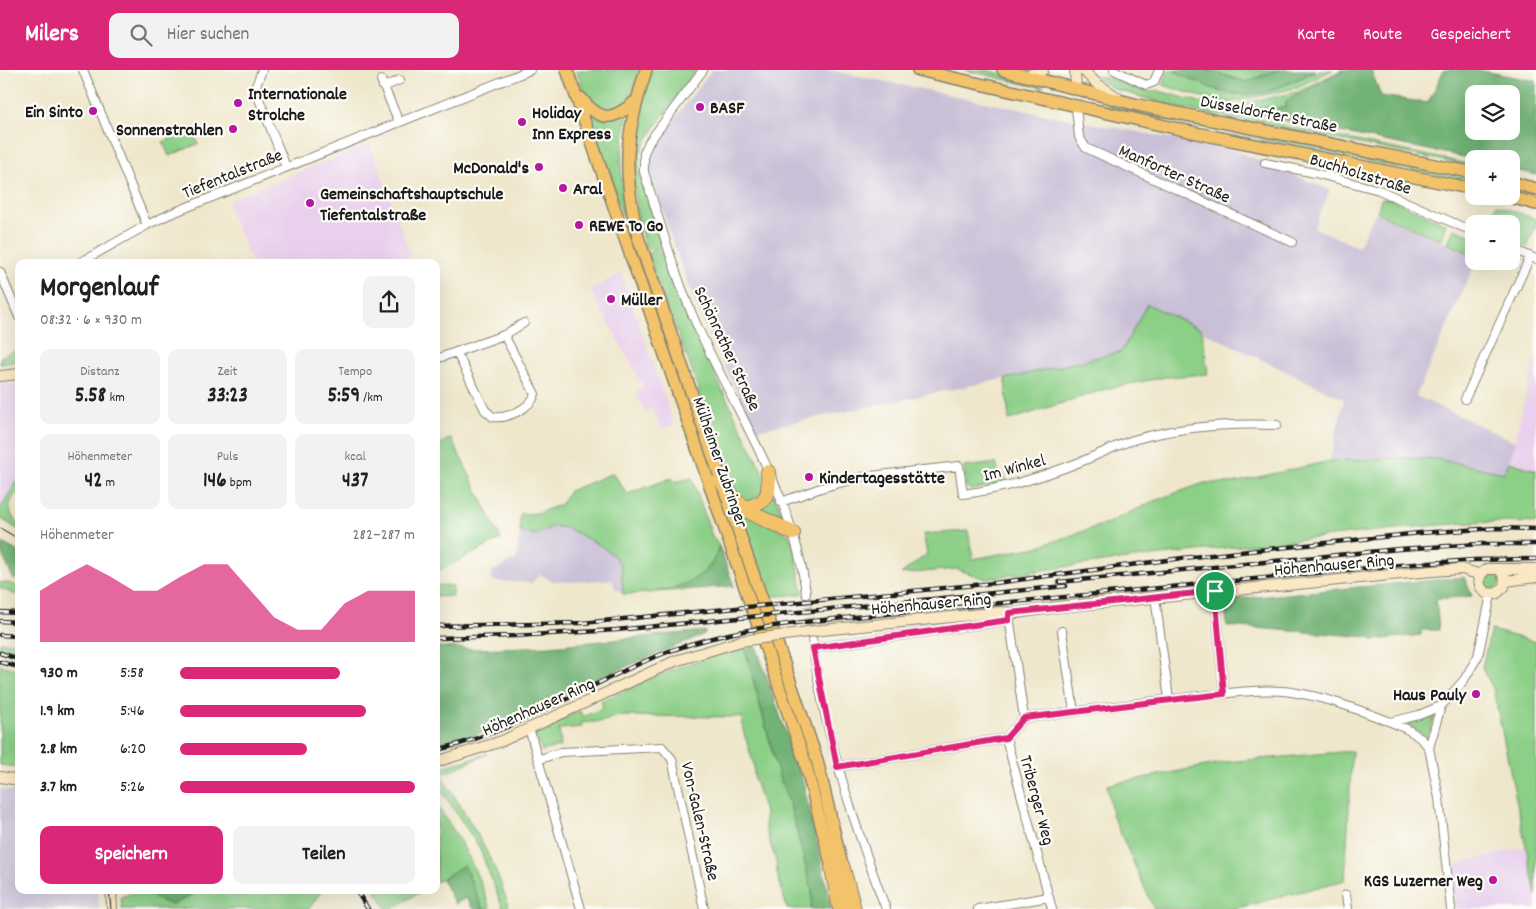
<!DOCTYPE html>
<html lang="de">
<head>
<meta charset="utf-8">
<style>
	body { margin:0; font-family:Dekko,sans-serif; background:#f2f2f2; color:#202124; height:100vh; display:flex; flex-direction:column; font-size:19px; white-space:nowrap }
	* { box-sizing:border-box; margin:0 }
	p { font-size:16px; color:#757577 }
	.icon { flex:none; width:28px; height:28px; fill:none; stroke:currentColor; stroke-width:2; stroke-linecap:round; stroke-linejoin:round }
	.map { position:relative; flex:1; overflow:hidden }
	.drawer { position:absolute; left:15px; top:189px; width:425px; height:635px; display:flex; flex-direction:column; background:#fff; border-radius:10px; box-shadow:0 5px 20px #0002 }
	.drawer>* { flex:none }
	.fabs { position:absolute; left:1465px; top:15px; display:grid; gap:10px }
	.fabs a { display:grid; place-items:center; width:55px; height:55px; border-radius:10px; background:#fff; box-shadow:0 5px 20px #0002; font-size:25px }
	.pin { position:absolute; display:grid; place-items:center; width:42px; height:42px; color:#fff; margin:-21px; border:2px solid #fff; border-radius:50%; box-shadow:0 1px 5px #0007 }
	.round { display:grid; place-items:center; flex:none; width:52px; height:52px; border-radius:10px; background:#f2f2f2 }
	.overview { display:flex; align-items:center; justify-content:space-between; height:85px; padding:0 25px }
	h1 { font-size:28px; font-weight:700; line-height:38px }
	.figures { display:grid; grid-template-columns:repeat(3,1fr); gap:8px; height:85px; padding:5px 25px }
	.figures div { display:grid; align-content:center; border-radius:10px; background:#f2f2f2; text-align:center }
	.figures b { font-size:21px; font-weight:700 }
	.figures small { font-size:14px; font-weight:400 }
	.figures p { font-size:14px }
	.chart { height:140px; padding:10px 25px }
	.chart p { display:flex; justify-content:space-between }
	.chart svg { width:100%; height:90px; margin-top:5px; fill:#db2777; opacity:.7 }
	.action { display:flex; gap:10px; margin-top:auto; padding:10px 25px }
	.action a { flex:1; height:58px; border-radius:10px; background:#db2777; color:#fff; font-size:20px; font-weight:700; line-height:58px; text-align:center }
	.action a+a { background:#f2f2f2; color:#202124 }
	ul { padding:0 25px; list-style:none; font-size:16px }
	li { display:grid; grid-template-columns:80px 60px 1fr; align-items:center; height:38px }
	li i { height:12px; border-radius:6px; background:#db2777 }
	header { display:flex; align-items:center; gap:30px; box-sizing:border-box; height:70px; padding:0 25px; background:#db2777; color:#fff }
	header strong { font-size:24px }
	nav { display:flex; gap:28px; margin-inline-start:auto; font-size:18px }
	.search { width:350px; height:45px; background:#f2f2f2; display:flex; align-items:center; gap:12px; box-sizing:border-box; padding:0 18px; border-radius:10px; color:#757577; font-size:19px }
	.map>svg:first-child { display:block }
	.built { fill:#e9d1ed }
	.industrial { fill:#c9bfd7 }
	.green { fill:#8ccf87; stroke:#547652 }
	.forest { fill:#71b274; stroke:#466748; fill-rule:evenodd }
	.lines { fill:none; stroke-linecap:round; stroke-linejoin:round }
	.street-tunnel { stroke:#c5bea9; stroke-width:8; stroke-dasharray:8 4; stroke-linecap:butt }
	.street-casing { stroke:#868274; stroke-width:10 }
	.secondary-casing { stroke:#868274; stroke-width:12 }
	.primary-casing { stroke:#868274; stroke-width:14 }
	.highway-casing { stroke:#868274; stroke-width:16 }
	.street { stroke:#fff; stroke-width:8 }
	.secondary { stroke:#fae7c3; stroke-width:10 }
	.primary { stroke:#f2c36a; stroke-width:11 }
	.highway { stroke:#f2c36a; stroke-width:14 }
	.tram { stroke:#1c1c1c; stroke-width:1 }
	.rail-casing { stroke:#1c1c1c; stroke-width:4.5 }
	.rail { stroke:#fdfcf7; stroke-width:2.5; stroke-dasharray:8; stroke-linecap:butt }
	.secondary-bridge-casing { stroke:#868274; stroke-width:12; stroke-linecap:butt }
	.secondary-bridge { stroke:#fae7c3; stroke-width:10 }
	.route-casing { stroke:#fff; stroke-width:10 }
	.route { stroke:#db2777; stroke-width:6 }
	.poi-dot { fill:#b5179e; stroke:#fdfcf7; stroke-width:2 }
	.labels { text-anchor:middle; stroke-width:4.5; stroke-linejoin:round; paint-order:stroke }
	.poi-label { font-size:18px; font-weight:bold; fill:#1c1c1c; stroke:#fdfcf7; text-anchor:start }
	.street-label { font-size:18px; fill:#1c1c1c; stroke:#fdfcf7 }
</style>
</head>
<body>
<header>
<strong>Milers</strong>
<div class="search"><svg class="icon" aria-label="search" viewBox="0 0 24 24"><circle cx="10" cy="10" r="6"/><path d="M15 15l6 6"/></svg>Hier suchen</div>
<nav><a>Karte</a><a>Route</a><a>Gespeichert</a></nav>
</header>
<div class="map">
<svg width="1536" height="839" viewBox="0 0 1536 839">
	<rect width="100%" height="100%" fill="#fdfcf7"/>
	<filter id="ink" filterUnits="userSpaceOnUse"><feTurbulence type="fractalNoise" baseFrequency=".02" numOctaves="2"/><feDisplacementMap in="SourceGraphic" scale="10" xChannelSelector="R" yChannelSelector="G"/><feConvolveMatrix kernelMatrix="1 2 1 2 8 2 1 2 1" color-interpolation-filters="sRGB"/></filter>
	<filter id="wash" filterUnits="userSpaceOnUse"><feTurbulence type="fractalNoise" baseFrequency=".0096" numOctaves="4" result="noise"/><feDisplacementMap in="SourceGraphic" scale="20" xChannelSelector="R" yChannelSelector="G"/><feGaussianBlur stdDeviation="1.12" result="paint"/><feColorMatrix in="noise" values="0 0 0 0 0 0 0 0 0 0 0 0 0 0 0 0 0 1.4 0 .05"/><feComposite in="paint" operator="in"/></filter>
	<g filter="url(#wash)">
		<rect width="100%" height="100%" fill="#efe7cc"/>
		<path class="built" d="M370,74L411,186L397,192H253L246,180L228,137L230,130Z
			M621,203L674,355L662,359L653,338L645,341L635,322L644,317L590,220Z
			M1536,284V400L1509,392Z
			M0,311H2L5,316L14,314L19,316V411L15,412L0,439Z
			M1525,777L1536,825V839H1456L1451,795Z"/>
		<path class="industrial" d="M712,0H829L1052,46L1234,80L1330,120L1314,158L1358,177L1375,143L1474,185V191H1476L1416,326L1516,372L1505,403L1437,389L1330,391L1344,329L1147,235L1121,282L1056,298L756,360L701,247L671,168L650,101L651,79Z
			M554,456L567,458L598,474L614,486L621,496L623,524L615,518L612,510L565,512L551,511L540,504L531,513L492,511L491,502L516,489L520,462L535,465Z
			M0,719L19,722V820H98L99,839H0Z"/>
		<path class="green" d="M576,0H639C631,25 633,33 607,44L587,30Z
			M652,0H696C684,17 641,72 639,89C637,109 664,172 671,195H669C667,182 660,175 646,180C626,113 631,66 652,0Z
			M964,0H986L1043,16V18Z
			M1168,0C1183,0 1210,21 1228,24C1239,25 1272,20 1282,16C1303,9 1309,0 1333,0L1295,18L1225,34L1163,15Z
			M1206,0H1277L1246,12Z
			M1341,0H1344L1286,31V38L1247,37L1246,40L1237,38V35L1297,22Z
			M1094,6L1103,7L1146,21L1152,22L1156,20L1289,57L1474,95V97L1179,38L1114,19Z
			M1102,34L1187,53L1223,57L1474,108V113L1102,37Z
			M588,42L627,44L621,94L623,147Z
			M192,59L198,74L169,86L163,72Z
			M1381,129H1390L1446,154L1441,170L1377,143Z
			M1496,135L1536,149V155L1527,177L1511,171V154H1488Z
			M1454,159L1474,167V185L1447,173Z
			M654,181L662,184L668,198H672L716,302L714,303L763,403L766,419L749,433L733,420L687,287L663,228L647,183Z
			M1147,234L1202,260L1208,304L1166,307L1109,318L1009,350L1005,309L1121,282Z
			M19,279V291L0,294V287Z
			M451,368L501,469L436,502V376Z
			M1397,388L1437,389L1504,403L1509,392L1536,400V453C1460,449 1381,461 1305,469C1199,481 1092,491 986,509L956,499L901,504L927,484L923,464L968,461L973,489L1037,477L1108,453L1156,430L1204,413H1232L1330,391Z
			M996,393L999,403L1003,402L1006,413L971,420L966,416L964,397Z
			M613,403L627,424L672,408L674,412L692,408L712,466L719,476C709,518 660,524 623,524L621,496L614,486L598,474L567,458L554,456L535,465L520,462V444L538,443L560,435L569,421Z
			M19,411V421C7,431 7,444 19,454V460L0,448V439L16,412Z
			M774,424L784,450L785,451L752,440Z
			M736,437L789,465L794,477L803,524L765,527Z
			M1484 511a8 8 0 1 1 16 0a8 8 0 1 1-16 0Z
			M0,512L13,514L19,518V526L0,518Z
			M436,515L453,516L452,526L436,527Z
			M1491,560L1536,572V825L1493,618L1482,597Z
			M0,572L19,573V585L0,580Z
			M745,579L779,706L790,735L812,821L811,839H787L777,803L776,791L765,757V742L754,707V695L743,660L742,647L617,646L604,651L581,653L582,657L559,659L561,676L542,681L534,662L580,641L583,647L603,638L601,631C647,610 694,587 745,579Z
			M0,595L19,600V697L0,695Z
			M1435,644L1429,668L1404,653Z
			M1352,681L1345,810L1234,839H1154L1112,744L1107,715L1226,692Z
			M487,684L441,705C468,748 496,790 509,839H503L479,777L436,713V699Z
			M436,734C459,766 478,801 490,839H483L464,796L436,812Z
			M142,820H149L155,828L172,835L202,820H322L309,839H122L121,827Z
			M375,820H423L392,839H387Z"/>
		<path class="forest" d="M1174,0H1206L1246,12L1277,0H1316C1276,20 1254,33 1209,17C1197,12 1185,8 1174,0Z
			M1344,0H1371L1381,26L1428,33L1444,0H1477L1536,11V105L1511,99V89H1474L1290,52L1246,40V37L1286,38V31ZM1474,24H1511V61H1474Z
			M0,472L19,482V508L14,510L0,480Z
			M719,476L734,516L656,522C684,516 712,506 719,476Z
			M1464,507L1472,526L1436,529L1439,560H1421V565L1373,570L1371,567L1227,556L1225,530Z
			M705,561V564L603,606L497,658L436,677V577L478,579L550,576Z
			M756,576L803,712L832,839H811L812,821L790,735L779,706L745,579Z
			M464,795L483,839H473L466,828L455,834L442,809Z
			M149,820H202L172,835L155,828Z"/>
	</g>
	<g filter="url(#ink)">
		<g class="lines">
			<path class="street-tunnel" d="M806,524L812,566"/>
			<g class="street-casing">
				<path id="street" d="M83,0L147,155
					M262,0L256,16L257,24L286,97
					M703,0L649,72L644,83V102C661,155 676,210 699,260C738,346 795,428 806,524
					M1114,0L1146,15L1154,12L1159,0
					M381,10L399,52
					M383,17L400,10
					M1076,37L1079,67L1086,78L1292,172
					M1265,93L1315,103L1379,120L1474,162
					M1511,178L1536,189
					M81,192L147,155L170,144L530,0
					M0,202L19,247
					M457,283L485,340L493,347C507,349 531,338 535,324L504,265
					M436,289L504,265L524,253
					M1465,329L1530,187
					M781,432L821,418L862,407L959,396L963,424C1004,419 1042,407 1080,392C1098,385 1115,376 1133,370C1181,356 1227,353 1277,355
					M1215,521L1224,624
					M1156,534L1169,629
					M1009,546L1024,648
					M1062,561L1074,642
					M812,568C823,661 853,751 886,839
					M813,578L1009,550
					M1391,652L1419,645L1441,636
					M529,658L581,839
					M1429,678L1441,636L1464,610L1478,586L1491,525
					M540,689L561,682L662,677L672,689L704,839
					M837,697L1006,668
					M1346,825L1348,839
					M978,839L1049,827
					M1052,839L1006,668L1024,648C1083,641 1142,632 1201,626C1227,623 1265,618 1291,622C1320,626 1348,636 1375,646C1394,653 1418,661 1429,678L1439,728L1451,839"/>
			</g>
			<g class="secondary-casing">
				<path id="secondary" d="M1075,0L1076,19
					M1083,0L1096,13L1117,27
					M1027,6L1043,0
					M0,306L19,304
					M1500,500L1505,507L1504,517L1496,524L1486,523C1477,516 1477,505 1487,499H1536
					M1506,511L1536,507
					M822,560L1001,542L1016,543L1059,537L1432,501L1462,499L1481,505
					M436,692L502,671L675,591L741,571
					M0,707L19,710
					M111,820L112,839"/>
			</g>
			<g class="primary-casing">
				<path id="primary" d="M567,0L805,692L832,798
					M646,0C625,66 622,98 638,167L817,690L842,795
					M918,0L1201,64L1474,119
					M1003,0L1138,35L1474,103
					M581,28C602,54 613,50 636,31
					M1511,112L1536,119
					M1507,126L1536,134"/>
			</g>
			<g class="highway-casing">
				<path id="highway" d="M720,409C745,449 757,443 793,463
					M743,438C768,434 770,426 768,402
					M842,795L854,839
					M832,798L840,839"/>
			</g>
			<use href="#street" class="street"/>
			<use href="#secondary" class="secondary"/>
			<use href="#primary" class="primary"/>
			<use href="#highway" class="highway"/>
			<path class="tram" d="M0,458L19,469
				M109,820L111,839"/>
			<g class="rail-casing">
				<path id="rail" d="M1059,512L1399,479L1481,474H1536
					M0,542L19,543
					M0,551L19,552
					M436,556L582,553L995,513L1183,488L1420,463L1497,458L1536,459
					M0,565L19,566
					M436,568L514,566L616,560L1066,516
					M0,583L19,589
					M0,592L19,597
					M436,680C513,663 580,619 652,588C704,566 758,557 813,551L1400,495L1474,490L1536,489
					M356,820L368,839"/>
			</g>
			<use href="#rail" class="rail"/>
			<g class="secondary-bridge-casing">
				<path id="secondary-bridge" d="M741,571L822,560"/>
			</g>
			<use href="#secondary-bridge" class="secondary-bridge"/>
		</g>
	</g>
	<g class="lines" filter="url(#ink)">
		<g class="route-casing">
			<path id="route" d="M1215,521L1224,624C1157,631 1091,640 1024,648L1006,668L837,697L813,578L1009,550V543Z"/>
		</g>
		<use href="#route" class="route"/>
	</g>
	<g class="poi-dot">
		<circle cx="238" cy="33" r="5"/>
		<circle cx="700" cy="37" r="5"/>
		<circle cx="93" cy="41" r="5"/>
		<circle cx="522" cy="52" r="5"/>
		<circle cx="233" cy="59" r="5"/>
		<circle cx="539" cy="97" r="5"/>
		<circle cx="563" cy="118" r="5"/>
		<circle cx="310" cy="133" r="5"/>
		<circle cx="579" cy="155" r="5"/>
		<circle cx="611" cy="229" r="5"/>
		<circle cx="809" cy="407" r="5"/>
		<circle cx="1476" cy="624" r="5"/>
		<circle cx="1493" cy="810" r="5"/>
	</g>
	<g class="labels">
		<g class="poi-label">
			<text x="248" y="29">Internationale<tspan x="248" dy="21">Strolche</tspan></text>
			<text x="710" y="43">BASF</text>
			<text x="83" y="47" text-anchor="end">Ein Sinto</text>
			<text x="532" y="48">Holiday<tspan x="532" dy="21">Inn Express</tspan></text>
			<text x="223" y="65" text-anchor="end">Sonnenstrahlen</text>
			<text x="529" y="103" text-anchor="end">McDonald's</text>
			<text x="573" y="124">Aral</text>
			<text x="320" y="129">Gemeinschaftshauptschule<tspan x="320" dy="21">Tiefentalstraße</tspan></text>
			<text x="589" y="161">REWE To Go</text>
			<text x="621" y="235">Müller</text>
			<text x="819" y="413">Kindertagesstätte</text>
			<text x="1466" y="630" text-anchor="end">Haus Pauly</text>
			<text x="1483" y="816" text-anchor="end">KGS Luzerner Weg</text>
		</g>
		<g class="street-label">
			<text transform="translate(1269 43) rotate(11)" y="6">Düsseldorfer Straße</text>
			<text transform="translate(232 103) rotate(-22)" y="6">Tiefentalstraße</text>
			<text transform="translate(1175 103) rotate(24)" y="6">Manforter Straße</text>
			<text transform="translate(1361 103) rotate(17)" y="6">Buchholzstraße</text>
			<text transform="translate(728 278) rotate(65)" y="6">Schönrather Straße</text>
			<text transform="translate(721 392) rotate(71)" y="6">Mülheimer Zubringer</text>
			<text transform="translate(1014 397) rotate(-15)" y="6">Im Winkel</text>
			<text transform="translate(1334 494) rotate(-5)" y="6">Höhenhauser Ring</text>
			<text transform="translate(931 533) rotate(-5)" y="6">Höhenhauser Ring</text>
			<text transform="translate(538 636) rotate(-24)" y="6">Höhenhauser Ring</text>
			<text transform="translate(1038 730) rotate(75)" y="6">Triberger Weg</text>
			<text transform="translate(701 751) rotate(77)" y="6">Von-Galen-Straße</text>
		</g>
	</g>
</svg>
<div class="fabs">
<a><svg class="icon" aria-label="layers" viewBox="0 0 24 24"><path d="M12 4l9 5-9 5-9-5zM3 14l9 5 9-5"/></svg></a>
<a>+</a>
<a>−</a>
</div>
<div class="pin" style="left:1215px;top:521px;background:#1e9e55"><svg class="icon" aria-label="arrive" viewBox="0 0 24 24"><path d="M6 21V4h12l-3 4 3 4H6"/></svg></div>
<section class="drawer">
<div class="overview"><div><h1>Morgenlauf</h1><p>08:32 · 6 × 930 m</p></div><a class="round"><svg class="icon" aria-label="share" viewBox="0 0 24 24"><path d="M12 15V3M7 8l5-5 5 5M5 13v7h14v-7"/></svg></a></div>
<div class="figures">
<div><p>Distanz</p><b>5.58<small> km</small></b></div>
<div><p>Zeit</p><b>33:23</b></div>
<div><p>Tempo</p><b>5:59<small> /km</small></b></div>
</div>
<div class="figures">
<div><p>Höhenmeter</p><b>42<small> m</small></b></div>
<div><p>Puls</p><b>146<small> bpm</small></b></div>
<div><p>kcal</p><b>437</b></div>
</div>
<div class="chart"><p><span>Höhenmeter</span>282–287 m</p>
<svg viewBox="0 0 160 44" preserveAspectRatio="none"><path d="M0 44V19L10 12L20 6L30 12L40 19L50 19L60 12L70 6L80 6L90 19L100 32L110 38L120 38L130 25L140 19L150 19L160 19V44z"/></svg>
</div>
<ul>
<li><b>930 m</b>5:58<i style="width:68%"></i></li>
<li><b>1.9 km</b>5:46<i style="width:79%"></i></li>
<li><b>2.8 km</b>6:20<i style="width:54%"></i></li>
<li><b>3.7 km</b>5:26<i style="width:100%"></i></li>
</ul>
<div class="action"><a>Speichern</a><a>Teilen</a></div>
</section>
</div>
</body>
</html>
